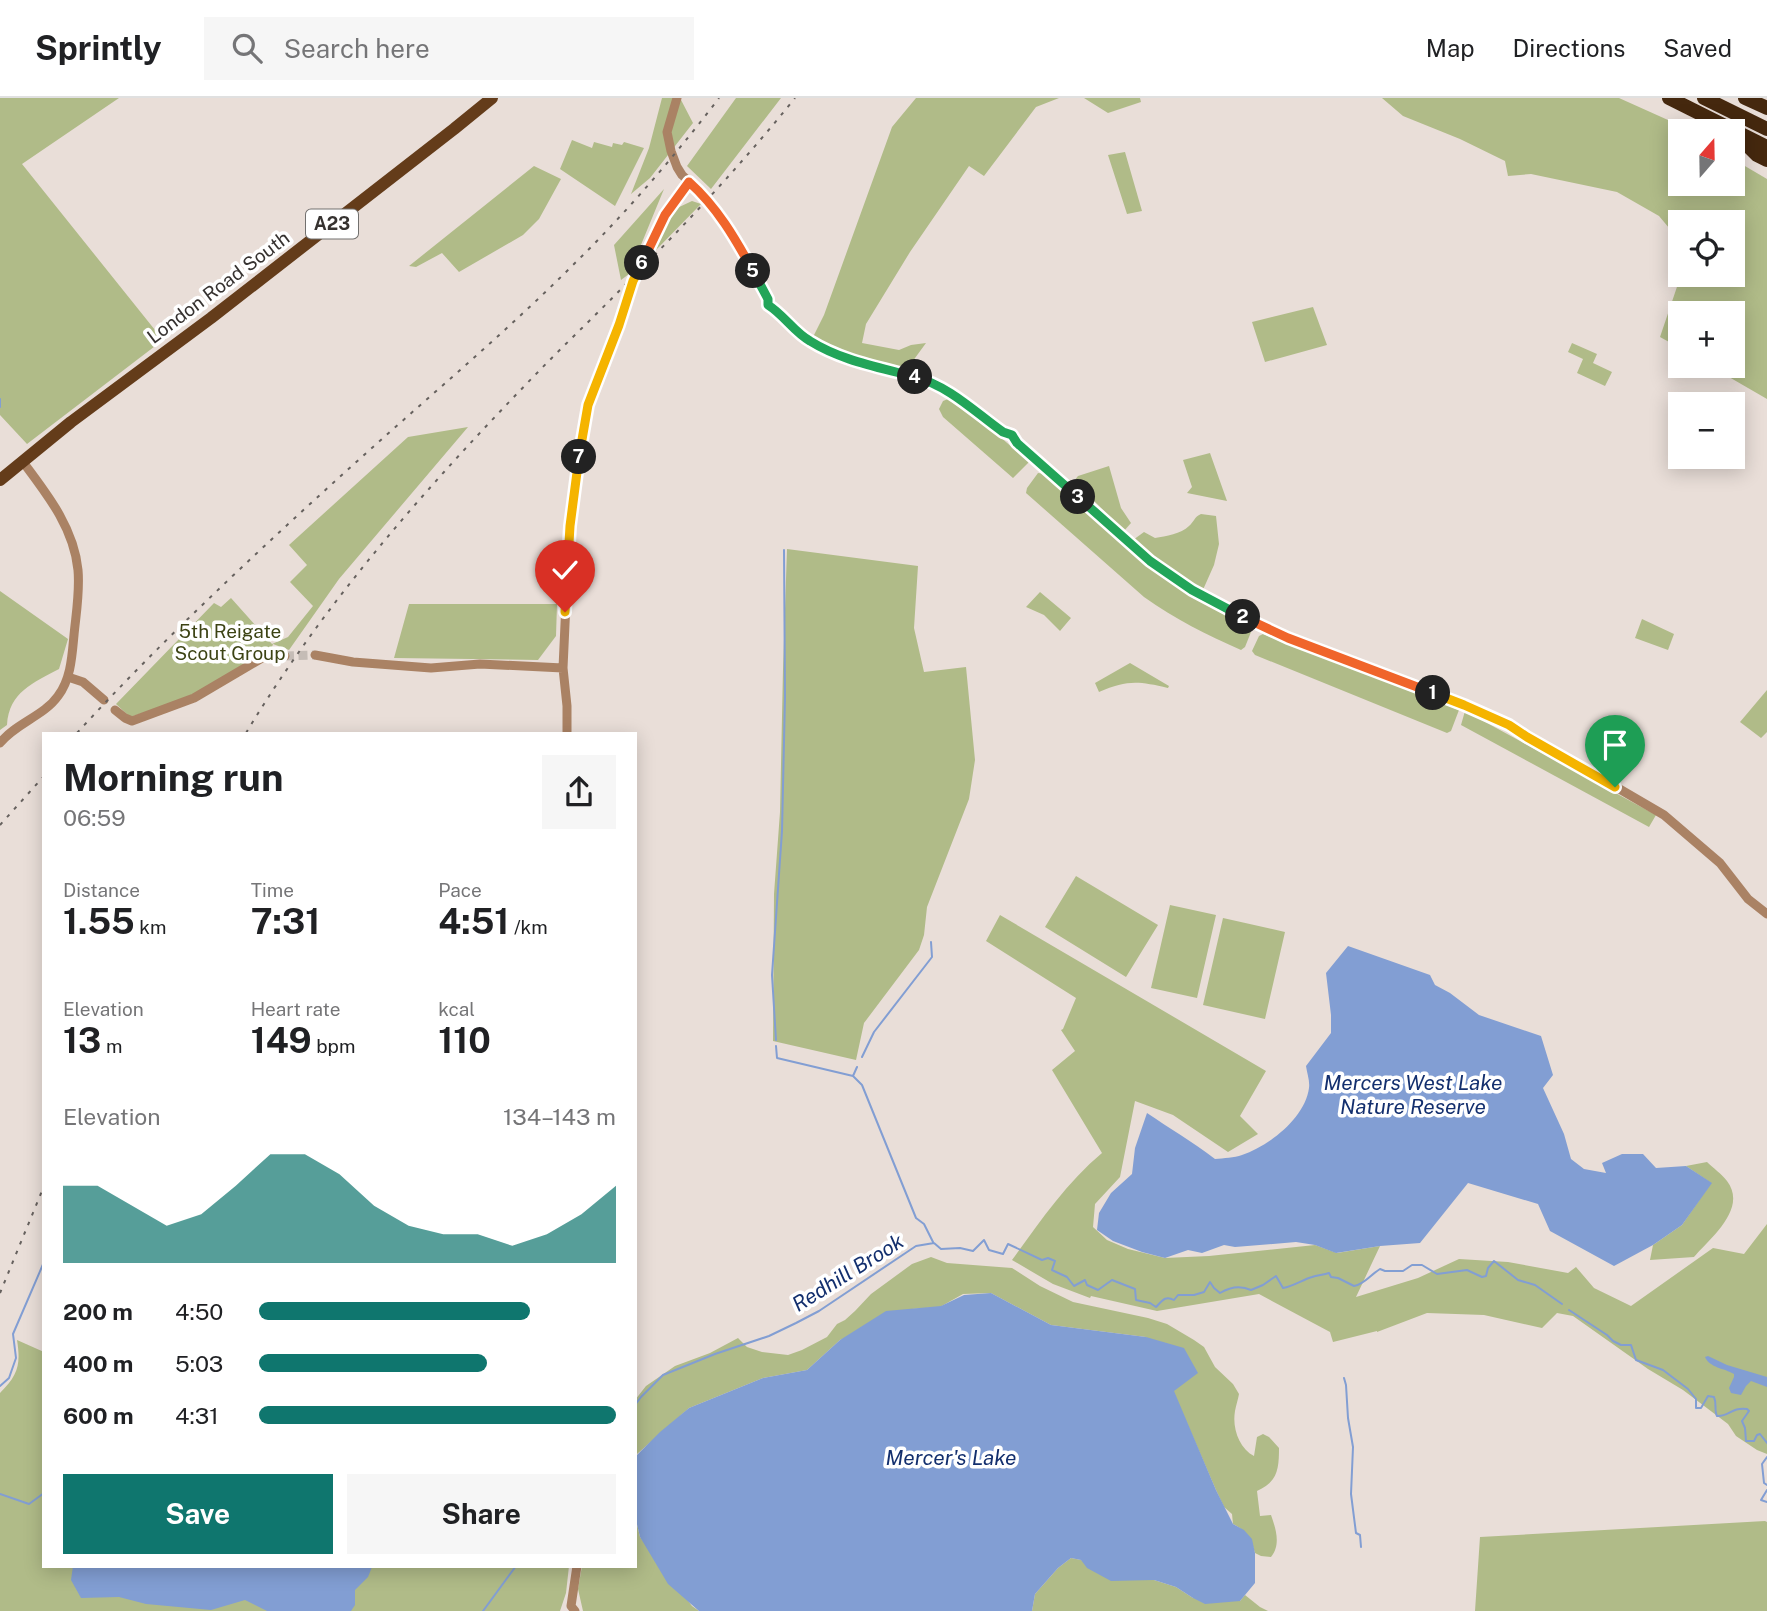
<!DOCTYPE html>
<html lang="en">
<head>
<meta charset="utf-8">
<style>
	body { margin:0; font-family:"Public Sans",sans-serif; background:#f6f6f6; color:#202124; height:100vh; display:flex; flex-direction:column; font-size:26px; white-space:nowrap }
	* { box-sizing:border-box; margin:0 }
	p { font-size:23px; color:#757577 }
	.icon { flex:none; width:38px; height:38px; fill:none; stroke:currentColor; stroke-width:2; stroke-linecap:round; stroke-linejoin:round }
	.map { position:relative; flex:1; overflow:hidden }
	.panel { position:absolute; left:42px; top:634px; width:595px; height:836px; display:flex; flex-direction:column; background:#fff; border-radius:0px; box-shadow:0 4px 18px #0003 }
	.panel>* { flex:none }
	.needle { width:46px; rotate:20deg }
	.controls { position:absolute; left:1668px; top:21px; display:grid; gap:14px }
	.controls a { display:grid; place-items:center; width:77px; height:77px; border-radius:0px; background:#fff; box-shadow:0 4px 18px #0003; font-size:35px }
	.pin { position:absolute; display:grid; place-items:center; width:60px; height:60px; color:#fff; margin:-72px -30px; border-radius:50% 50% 50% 0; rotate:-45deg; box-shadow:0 0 7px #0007 }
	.pin .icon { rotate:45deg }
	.km { position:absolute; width:35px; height:35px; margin:-18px; border-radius:50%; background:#222; color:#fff; font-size:19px; line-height:35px; text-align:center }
	.round { display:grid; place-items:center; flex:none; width:74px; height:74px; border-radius:0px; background:#f6f6f6 }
	.summary { display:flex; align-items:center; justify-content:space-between; height:119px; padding:0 21px }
	h1 { font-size:38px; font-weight:700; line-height:52px }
	.stats { display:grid; grid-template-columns:repeat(3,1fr); gap:10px; height:119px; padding:7px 21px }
	.stats div { display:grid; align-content:center }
	.stats b { font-size:35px; font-weight:700 }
	.stats small { font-size:19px; font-weight:400 }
	.stats p { font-size:19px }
	.chart { height:196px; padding:14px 21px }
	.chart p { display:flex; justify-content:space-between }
	.chart svg { width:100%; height:126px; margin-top:7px; fill:#0f766e; opacity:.7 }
	.cta { display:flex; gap:14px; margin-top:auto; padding:14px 21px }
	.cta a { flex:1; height:80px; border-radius:0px; background:#0f766e; color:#fff; font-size:28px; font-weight:700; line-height:80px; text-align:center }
	.cta a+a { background:#f6f6f6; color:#202124 }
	ul { padding:0 21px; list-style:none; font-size:23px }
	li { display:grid; grid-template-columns:112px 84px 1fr; align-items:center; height:52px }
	li i { height:18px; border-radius:9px; background:#0f766e }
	header { display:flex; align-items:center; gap:42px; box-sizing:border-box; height:98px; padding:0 35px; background:#fff; border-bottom:2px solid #e0e0e0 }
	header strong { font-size:33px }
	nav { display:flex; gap:38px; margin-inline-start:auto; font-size:24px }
	.search { width:490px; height:63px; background:#f6f6f6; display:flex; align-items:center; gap:18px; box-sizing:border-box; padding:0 24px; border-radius:0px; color:#757577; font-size:26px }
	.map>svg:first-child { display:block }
	.green { fill:#b0bb88 }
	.water { fill:#829ed3 }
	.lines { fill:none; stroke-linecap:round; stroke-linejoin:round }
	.stream { stroke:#829ed3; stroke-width:2 }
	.tertiary-tunnel { stroke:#c5bcb6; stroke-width:9; stroke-dasharray:9 4.5; stroke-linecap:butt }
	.tertiary { stroke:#aa8264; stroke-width:9 }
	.primary { stroke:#643c1a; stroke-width:12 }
	.motorway { stroke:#45280e; stroke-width:14 }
	.rail { stroke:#66615e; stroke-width:2; stroke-dasharray:3.5 7; stroke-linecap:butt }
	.split-1-casing { stroke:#fff; stroke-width:14 }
	.split-2-casing { stroke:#fff; stroke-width:14 }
	.split-3-casing { stroke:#fff; stroke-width:14 }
	.split-4-casing { stroke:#fff; stroke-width:14 }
	.split-5-casing { stroke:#fff; stroke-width:14 }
	.split-6-casing { stroke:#fff; stroke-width:14 }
	.split-7-casing { stroke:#fff; stroke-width:14 }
	.split-8-casing { stroke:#fff; stroke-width:14 }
	.split-1 { stroke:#f5b400; stroke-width:9 }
	.split-2 { stroke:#f0652b; stroke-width:9 }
	.split-3 { stroke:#22a559; stroke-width:9 }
	.split-4 { stroke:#22a559; stroke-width:9 }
	.split-5 { stroke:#22a559; stroke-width:9 }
	.split-6 { stroke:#f0652b; stroke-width:9 }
	.split-7 { stroke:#f5b400; stroke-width:9 }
	.split-8 { stroke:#f5b400; stroke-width:9 }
	.labels { text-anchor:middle; stroke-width:7; stroke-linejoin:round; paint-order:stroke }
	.shield { fill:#fff; stroke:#72706e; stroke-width:2 }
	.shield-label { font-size:18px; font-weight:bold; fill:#363230 }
	.street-label { font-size:19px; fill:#363230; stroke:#fff }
	.park-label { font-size:19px; fill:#3c4314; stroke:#fff }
	.water-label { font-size:21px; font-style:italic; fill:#132f6e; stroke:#fff }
</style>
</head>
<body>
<header>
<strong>Sprintly</strong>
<div class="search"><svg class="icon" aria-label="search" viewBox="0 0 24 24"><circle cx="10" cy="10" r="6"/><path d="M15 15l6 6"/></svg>Search here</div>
<nav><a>Map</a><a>Directions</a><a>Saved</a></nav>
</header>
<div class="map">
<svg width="1767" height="1513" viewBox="0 0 1767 1513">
	<rect width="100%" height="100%" fill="#e9ded8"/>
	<path class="green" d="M0,0H119L22,66L163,242L27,346L0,317Z
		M662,0H680L693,25L650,80L631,96L649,50Z
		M736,0H781L711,91L687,68Z
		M916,0H1059L1036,9L984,78L969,68L910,154L866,226L862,245L899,252L911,247L926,245L907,271L834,251L813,239L824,217L892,29Z
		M1084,0H1140L1141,4L1108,15Z
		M1382,0H1619L1668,22L1686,33H1680V86H1732L1733,61L1767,81V301L1710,268H1732V215H1680V250L1660,239L1681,177H1732V124H1680V143L1659,118L1617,94L1531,76L1508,78L1505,63L1460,41L1403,18Z
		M572,42L592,50L594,44L612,49L613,45L622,47L624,44L644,50L615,108L560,71Z
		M1125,54L1142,113L1127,116L1108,57Z
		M534,68L561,81L539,121L523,137L459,174L442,155L416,169L409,168Z
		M664,91L629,176L621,182L614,147Z
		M692,103L701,106L656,152L666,124L675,111Z
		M1313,209L1327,247L1265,264L1252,224Z
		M1572,245L1597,256L1593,265L1612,274L1605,288L1577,275L1583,261L1568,254Z
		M948,301L998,337L1029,364L1013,380L943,319L939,311L943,303Z
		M468,329L339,481L289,552L273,546L270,556L183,602L130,619L116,606L214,505L221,509L231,500L272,546L288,539L313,508L290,484L307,467L289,447L408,339Z
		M1210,355L1227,403L1187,395L1192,389L1183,362Z
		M1109,368L1121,410L1131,425L1124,433L1074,383L1078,378Z
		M1038,375L1046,376L1138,459L1171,485L1247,528L1251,534L1245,549L1241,552C1207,537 1175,521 1144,499L1026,395L1027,390Z
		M1201,416L1216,418L1219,446L1214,467L1202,494L1150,458L1133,442L1144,434L1155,440C1166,438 1181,436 1189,428C1194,424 1194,419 1201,416Z
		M787,451L918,468L914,530L924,574L966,569L975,662L969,701L927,809L924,837L919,852L864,925L856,962L773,943L774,796L780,714L783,571Z
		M0,493L68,541L59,571C33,585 9,594 7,627L0,632Z
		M1040,494L1071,520L1060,533L1044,517L1026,509Z
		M409,506H557L556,538L538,562L394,560Z
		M1642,521L1674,536L1668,552L1635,540Z
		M1263,536L1459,612L1451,633L1447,635L1255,557L1252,553L1259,538Z
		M1130,565L1169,588L1168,590C1138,583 1127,582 1099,594L1095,585Z
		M1767,592V634L1761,640L1740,624Z
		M1465,613L1656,717L1649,729L1461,627Z
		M1076,778L1158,827L1126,879L1045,829Z
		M1170,807L1216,817L1197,900L1151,890Z
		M1000,817L1266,973L1240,1018L1258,1036L1228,1054L1173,1017L1135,1003L1120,1079L1095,1106L1093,1129L1107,1142L1128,1151L1165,1160L1209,1158L1315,1147L1337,1155L1380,1148L1356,1199L1418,1180L1459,1161L1508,1164L1568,1175L1576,1169L1594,1190L1631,1208L1713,1150L1744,1156L1767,1126V1356L1757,1352L1736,1338L1728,1326L1683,1292L1648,1271L1573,1218L1557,1215L1542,1230L1484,1217L1427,1215L1377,1234V1233L1333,1244L1330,1234L1259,1196L1157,1213L1091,1198L1090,1200L1053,1186L1012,1162C1039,1125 1066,1085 1102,1055L1052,972L1075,953L1061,932L1063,931L1076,900L986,843Z
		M1223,820L1285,834L1265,921L1203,907Z
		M1707,1064C1713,1070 1722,1076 1727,1083C1748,1111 1710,1140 1694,1159L1650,1162L1653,1147L1682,1127L1711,1085L1686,1068Z
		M931,1159L947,1165L1012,1170L1040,1188L1073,1204L1148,1220L1167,1226L1194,1242L1204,1249L1215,1269L1233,1286L1239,1296C1238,1302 1236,1307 1235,1313C1232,1330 1239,1350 1254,1358L1257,1339L1263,1336L1269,1339L1279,1350C1279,1370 1278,1384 1257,1393L1260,1418L1271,1417C1276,1431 1281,1447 1271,1459L1261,1458L1255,1455C1251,1440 1247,1433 1233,1426L1232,1416L1224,1409L1216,1392L1173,1293L1146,1239L1051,1227L991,1195L963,1196L940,1209L912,1211L840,1242L807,1272L763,1280L689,1310L637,1356L635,1363V1302L646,1288L675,1268L710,1255L738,1240L747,1249L762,1254L788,1257L802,1252L827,1239L837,1226L845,1222L855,1213L871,1196L912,1166Z
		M17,1242L44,1254V1468H569L566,1495L560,1513H0V1295C18,1277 21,1267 17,1242Z
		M635,1418L640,1439L692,1508L699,1513H583L578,1491L582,1468H635Z
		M1765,1423L1767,1424V1513H1475L1480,1439Z
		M1071,1460L1081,1462L1135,1481L1154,1482L1176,1489L1193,1500L1240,1503L1245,1497L1260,1509L1268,1513H1032L1035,1496L1058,1470Z"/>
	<path class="water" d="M1348,848L1430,877L1435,887L1450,895L1479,917L1541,938L1553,977L1543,990L1564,1036L1571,1061L1584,1071L1606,1075L1602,1065L1622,1056H1643L1656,1070L1686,1068L1712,1085L1682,1127L1653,1147L1614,1168L1550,1133L1538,1106L1468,1085L1420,1145L1380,1148L1336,1155L1315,1147L1296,1144L1235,1149L1224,1147L1202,1155L1188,1152L1165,1160L1142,1154L1113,1143L1097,1132L1099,1115L1111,1095L1132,1076L1135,1050L1147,1015C1169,1030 1193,1044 1215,1061C1224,1060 1234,1060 1242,1057C1269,1048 1305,1020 1309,990C1310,983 1307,975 1306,968L1331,935V917L1326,875Z
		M991,1195L1051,1227L1146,1239L1184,1250L1198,1275L1174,1293L1216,1392L1233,1426L1244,1432L1252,1441L1255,1455V1485L1240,1503L1205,1506L1193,1500L1176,1489L1154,1482L1111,1483L1087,1470L1081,1462L1071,1460L1058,1470L1035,1496L1032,1513H699L668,1486L640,1439L635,1418L637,1357L660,1334L689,1310L763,1280L807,1272L840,1242L886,1213L941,1208L964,1197Z
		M1708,1258L1727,1267L1767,1279V1289L1751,1283L1746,1288L1741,1297L1731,1295L1729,1290L1734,1279V1276C1724,1270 1710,1270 1705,1259Z
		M73,1468H371L372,1469L368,1479L355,1492V1507L351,1513H267L245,1502L211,1512L146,1506L119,1499L81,1500L71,1482Z"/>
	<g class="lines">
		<path class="stream" d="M0,301V309
			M776,942L772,877L782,733L785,599L784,452
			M776,948L777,960L853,978L862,987L916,1120L924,1126L933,1144
			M862,959L874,934L932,859L931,844
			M853,978L857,969
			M1569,1212L1607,1237L1613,1243L1621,1247H1631L1636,1262L1663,1272L1688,1291L1696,1301V1310H1701L1708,1298L1714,1299C1717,1306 1714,1312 1717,1318C1729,1319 1731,1309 1747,1311L1749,1313L1742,1323L1745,1330L1746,1343H1754L1757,1337L1760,1336L1767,1345
			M1344,1280L1346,1287L1348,1320L1353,1349L1351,1396L1356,1435L1360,1437L1361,1449
			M0,1288L9,1280L16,1260L13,1236L44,1164
			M635,1307L641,1299L663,1277L715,1256L769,1238L796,1225L819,1213L916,1148L934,1145L941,1151L960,1150L973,1153L984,1142L989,1152L1003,1156L1008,1146L1042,1162L1048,1160L1055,1163L1052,1172L1067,1179L1074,1188L1085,1182L1087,1187L1098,1192L1112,1182L1135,1191L1136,1202L1150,1205L1156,1209C1162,1203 1165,1197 1174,1202L1178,1197H1194L1204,1194L1210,1184L1214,1190L1220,1195C1230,1189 1240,1187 1251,1192L1263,1187L1276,1178L1283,1190C1294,1188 1302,1182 1312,1179C1317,1177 1323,1177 1329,1175L1331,1179L1338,1180L1354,1188C1365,1186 1370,1177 1380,1171L1385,1173H1403L1412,1167H1422L1437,1176L1467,1172L1482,1179L1486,1178L1488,1170L1494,1163L1518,1182L1535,1187L1562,1206
			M1767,1359L1762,1366L1764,1385L1767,1387
			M1767,1392L1761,1402L1767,1404
			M0,1396L29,1406L44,1395
			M483,1513L516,1468"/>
		<path class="tertiary-tunnel" d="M285,558L315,557"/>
		<path class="tertiary" d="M677,0L667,34L671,53L677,69L682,77L707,100L729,129L758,181L768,201V207L776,212L800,237L812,245L837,257L928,282L943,290L1003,334L1012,337L1018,345L1150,463L1192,492L1259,527L1288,540L1464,606L1509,627L1527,639L1570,662L1664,717L1720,765L1748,801L1767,816
			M315,557L353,564L431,570L480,566L563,570
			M68,579L83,584L104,602
			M115,612L125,620L132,623L194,600L262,560L285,558
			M567,635V608L563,570L569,439L573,397L584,322L598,279L619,227L633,183L665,117L689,84
			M0,645C16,625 44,618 58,598C71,581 72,558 74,537C76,516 80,494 78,472C74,430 47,396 23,364
			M575,1513L571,1508L577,1468"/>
		<path class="primary" d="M0,382L71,324L211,220L454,31L492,0"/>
		<path class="motorway" d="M1669,0L1767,49
			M1704,0L1767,31
			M1745,0L1767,10
			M1741,41L1757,57L1767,62"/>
		<path class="rail" d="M77,635C164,540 259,452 354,366C427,300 503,237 573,167C626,115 674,59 719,0
			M246,635C326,502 430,385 538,274C566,245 596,217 624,188C684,128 742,66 795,0
			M0,727L44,678
			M0,1195L44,1088"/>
	</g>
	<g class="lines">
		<g class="split-1-casing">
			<path id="split-1" d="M1433,595L1464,607L1509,627L1527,639L1615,689"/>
		</g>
		<g class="split-2-casing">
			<path id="split-2" d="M1243,519L1288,540L1433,595"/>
		</g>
		<g class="split-3-casing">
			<path id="split-3" d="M1078,399L1150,463L1192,492L1243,519"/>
		</g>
		<g class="split-4-casing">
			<path id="split-4" d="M915,279C949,288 975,314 1003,334L1012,337L1017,345L1078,399"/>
		</g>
		<g class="split-5-casing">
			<path id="split-5" d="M753,173L768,201V207C784,217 794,234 810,243C842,263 879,269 915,279"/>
		</g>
		<g class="split-6-casing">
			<path id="split-6" d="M642,165L665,117L689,84C717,109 735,140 753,173"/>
		</g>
		<g class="split-7-casing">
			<path id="split-7" d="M579,359L588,307L619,227L633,183L642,165"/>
		</g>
		<g class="split-8-casing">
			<path id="split-8" d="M565,514L570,428L579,359"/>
		</g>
		<use href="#split-1" class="split-1"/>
		<use href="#split-2" class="split-2"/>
		<use href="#split-3" class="split-3"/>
		<use href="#split-4" class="split-4"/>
		<use href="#split-5" class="split-5"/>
		<use href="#split-6" class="split-6"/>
		<use href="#split-7" class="split-7"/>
		<use href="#split-8" class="split-8"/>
	</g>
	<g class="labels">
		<rect class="shield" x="306" y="111.5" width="52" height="29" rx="5"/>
		<g class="shield-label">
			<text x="332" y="132">A23</text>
		</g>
		<g class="street-label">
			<text transform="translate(218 189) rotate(-37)" y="7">London Road South</text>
		</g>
		<g class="park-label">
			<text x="230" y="540">5th Reigate<tspan x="230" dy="22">Scout Group</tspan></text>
		</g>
		<g class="water-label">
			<text x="1413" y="992">Mercers West Lake<tspan x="1413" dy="24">Nature Reserve</tspan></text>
			<text transform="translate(848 1175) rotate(-32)" y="7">Redhill Brook</text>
			<text x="951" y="1367">Mercer's Lake</text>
		</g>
	</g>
</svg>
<div class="controls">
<a><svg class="needle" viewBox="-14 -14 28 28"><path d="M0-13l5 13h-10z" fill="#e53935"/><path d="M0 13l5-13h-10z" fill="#757577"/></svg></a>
<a><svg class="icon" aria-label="locate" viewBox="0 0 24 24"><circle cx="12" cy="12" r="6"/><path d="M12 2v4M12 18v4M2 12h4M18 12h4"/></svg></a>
<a>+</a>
<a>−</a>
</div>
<div class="pin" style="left:1615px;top:689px;background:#1e9e55"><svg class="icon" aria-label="arrive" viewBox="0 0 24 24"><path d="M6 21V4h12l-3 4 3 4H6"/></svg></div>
<div class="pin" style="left:565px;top:514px;background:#d93025"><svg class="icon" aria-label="check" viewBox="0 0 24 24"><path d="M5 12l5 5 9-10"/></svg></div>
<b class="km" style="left:1433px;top:595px">1</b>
<b class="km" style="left:1243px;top:519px">2</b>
<b class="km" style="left:1078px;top:399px">3</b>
<b class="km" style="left:915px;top:279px">4</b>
<b class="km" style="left:753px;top:173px">5</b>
<b class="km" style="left:642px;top:165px">6</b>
<b class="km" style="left:579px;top:359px">7</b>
<section class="panel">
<div class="summary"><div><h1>Morning run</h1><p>06:59</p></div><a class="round"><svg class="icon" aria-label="share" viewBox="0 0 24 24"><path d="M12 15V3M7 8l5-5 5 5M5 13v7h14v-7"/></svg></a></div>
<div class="stats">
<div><p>Distance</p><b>1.55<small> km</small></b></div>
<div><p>Time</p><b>7:31</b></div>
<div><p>Pace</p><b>4:51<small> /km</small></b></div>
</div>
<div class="stats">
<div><p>Elevation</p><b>13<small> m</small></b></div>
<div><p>Heart rate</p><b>149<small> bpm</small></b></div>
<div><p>kcal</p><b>110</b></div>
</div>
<div class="chart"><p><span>Elevation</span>134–143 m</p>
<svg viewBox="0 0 160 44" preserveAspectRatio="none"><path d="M0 44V17L10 17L20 24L30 31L40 27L50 17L60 6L70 6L80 13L90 24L100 31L110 34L120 34L130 38L140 34L150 27L160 17V44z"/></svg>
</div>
<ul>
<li><b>200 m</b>4:50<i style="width:76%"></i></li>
<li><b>400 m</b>5:03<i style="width:64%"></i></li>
<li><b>600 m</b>4:31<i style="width:100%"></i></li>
</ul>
<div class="cta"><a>Save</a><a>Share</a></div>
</section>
</div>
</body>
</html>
